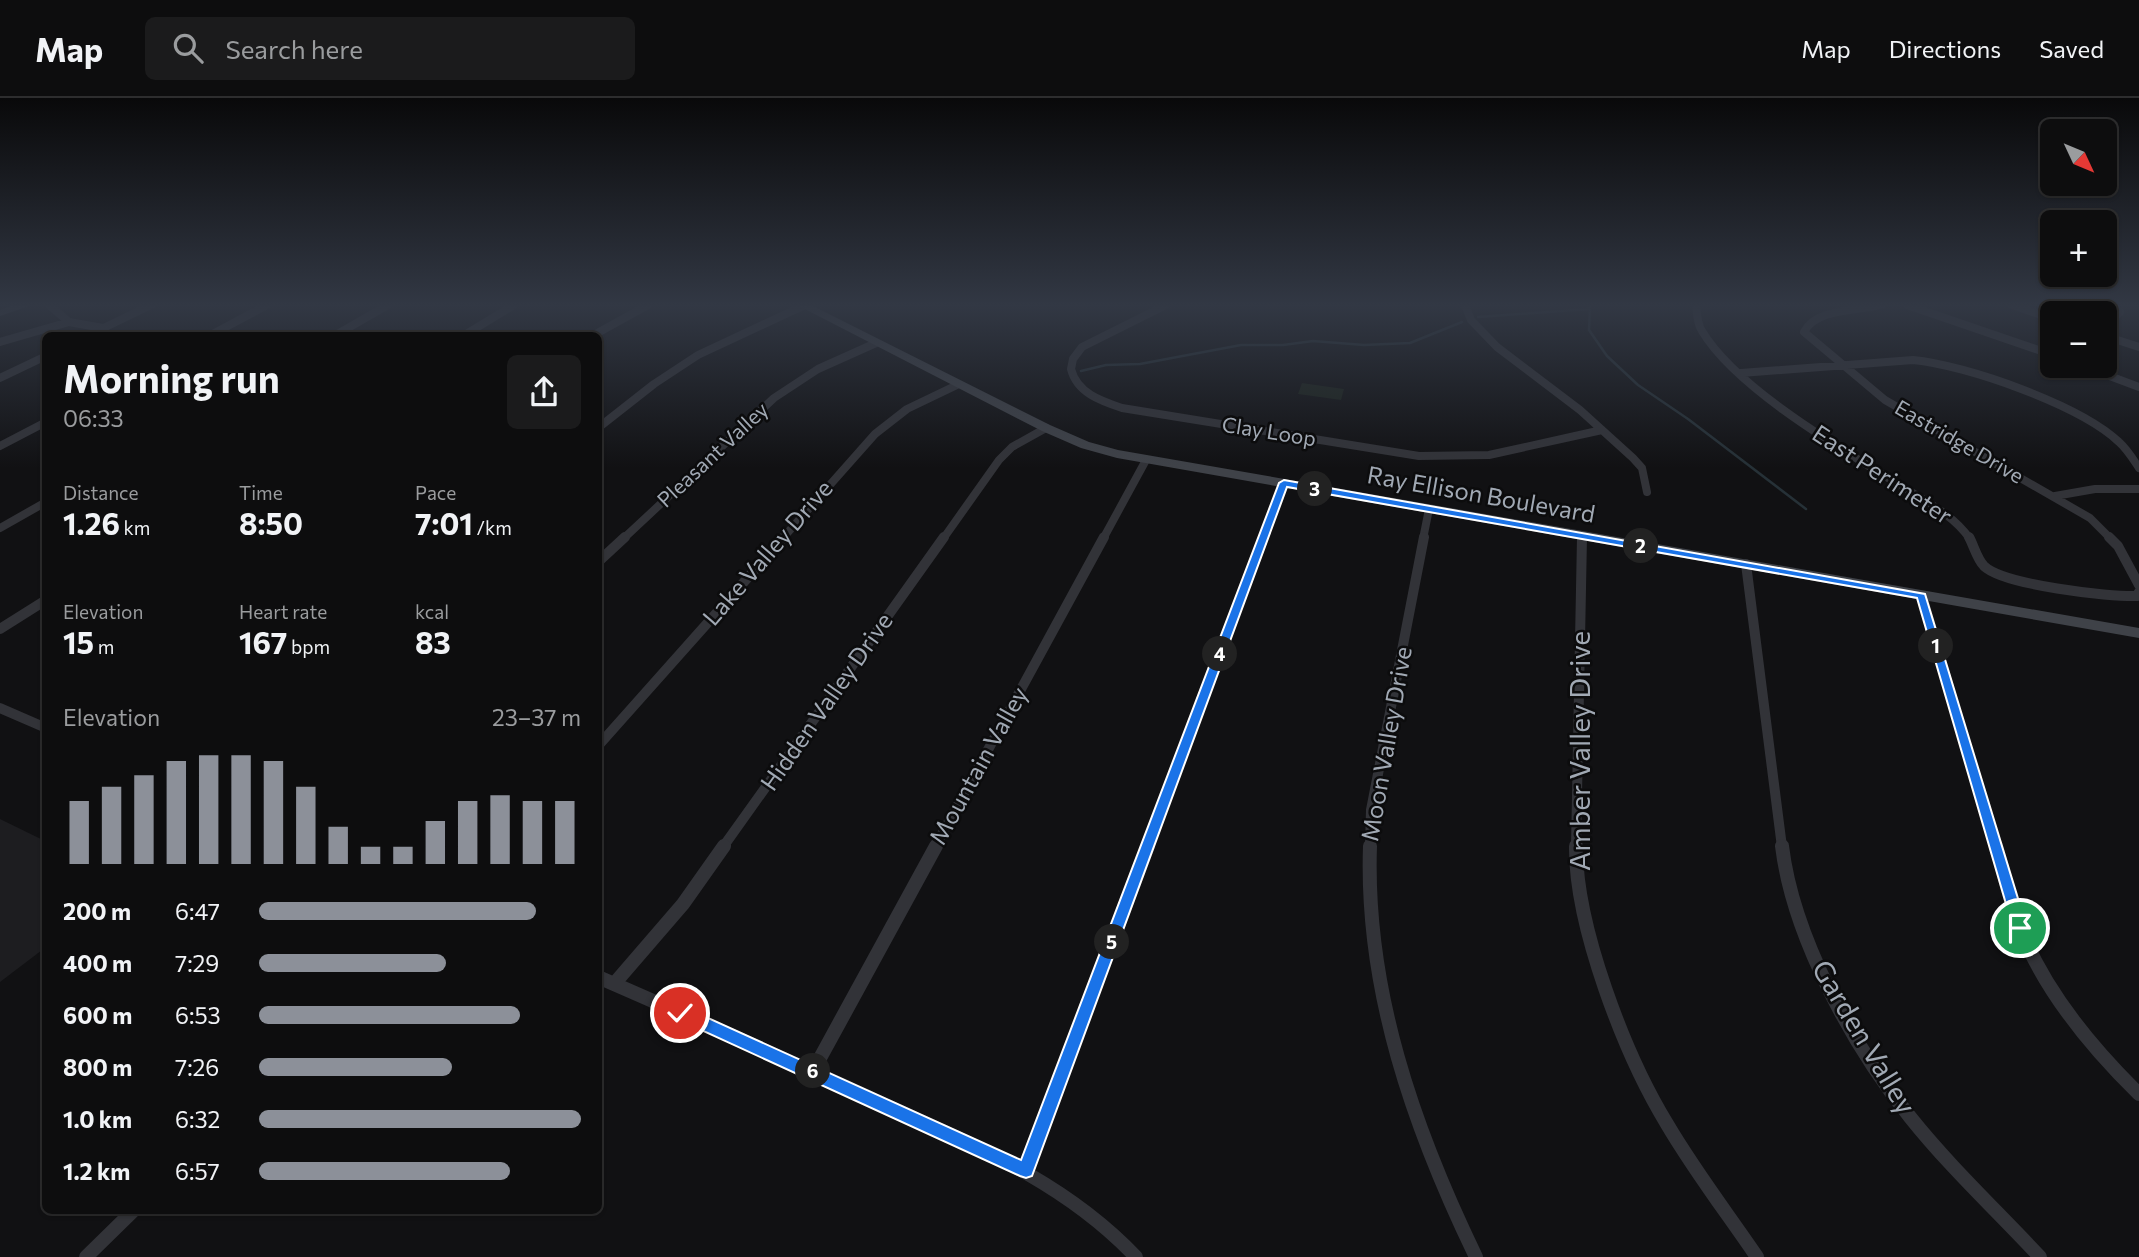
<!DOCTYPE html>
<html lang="en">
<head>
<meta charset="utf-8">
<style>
	body { margin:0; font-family:Commissioner,sans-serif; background:#1b1b1c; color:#f1f3f6; height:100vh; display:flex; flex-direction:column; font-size:26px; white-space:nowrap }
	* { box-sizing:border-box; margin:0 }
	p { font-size:23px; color:#9a9c9e }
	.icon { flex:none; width:38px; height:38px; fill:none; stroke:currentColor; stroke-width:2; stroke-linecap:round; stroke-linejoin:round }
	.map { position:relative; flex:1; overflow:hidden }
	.panel { position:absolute; left:42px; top:234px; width:560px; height:882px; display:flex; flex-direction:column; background:#0d0d0e; border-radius:10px; box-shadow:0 2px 5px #0004,0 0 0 2px #2d2d2e }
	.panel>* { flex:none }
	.needle { width:46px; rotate:134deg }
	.buttons { position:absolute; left:2040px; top:21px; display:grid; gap:14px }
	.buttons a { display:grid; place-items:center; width:77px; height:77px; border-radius:10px; background:#0d0d0e; box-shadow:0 2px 5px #0004,0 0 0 2px #2d2d2e; font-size:35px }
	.pin { position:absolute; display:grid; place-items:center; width:60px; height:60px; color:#fff; margin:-30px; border:4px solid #fff; border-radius:50%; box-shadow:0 2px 7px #0007 }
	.km { position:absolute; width:35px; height:35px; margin:-18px; border-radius:50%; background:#222; color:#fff; font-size:19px; line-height:35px; text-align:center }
	.round { display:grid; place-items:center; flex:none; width:74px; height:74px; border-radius:10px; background:#1b1b1c }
	.headline { display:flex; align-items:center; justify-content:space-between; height:119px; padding:0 21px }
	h1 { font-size:38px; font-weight:700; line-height:52px }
	.metrics { display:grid; grid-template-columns:repeat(3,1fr); gap:10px; height:119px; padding:7px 21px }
	.metrics div { display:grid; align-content:center }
	.metrics b { font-size:30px; font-weight:700 }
	.metrics small { font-size:19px; font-weight:400 }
	.metrics p { font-size:19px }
	.chart { height:196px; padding:14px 21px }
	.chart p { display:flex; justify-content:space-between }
	.chart svg { width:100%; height:126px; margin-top:7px; stroke:#8c9099; stroke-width:6 }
	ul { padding:0 21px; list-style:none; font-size:23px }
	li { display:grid; grid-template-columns:112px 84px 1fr; align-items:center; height:52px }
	li i { height:18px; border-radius:9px; background:#8c9099 }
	header { display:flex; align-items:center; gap:42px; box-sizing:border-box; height:98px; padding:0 35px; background:#0d0d0e; border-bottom:2px solid #2d2d2e }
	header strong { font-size:33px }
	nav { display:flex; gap:38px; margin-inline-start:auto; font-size:24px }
	.search { width:490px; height:63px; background:#1b1b1c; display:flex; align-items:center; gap:18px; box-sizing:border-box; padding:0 24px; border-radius:10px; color:#9a9c9e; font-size:26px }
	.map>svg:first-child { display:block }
	.built { fill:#1d1d20 }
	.green { fill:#1b221b }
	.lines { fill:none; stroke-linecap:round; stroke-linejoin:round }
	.stream { stroke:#263137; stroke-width:2.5 }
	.street-far2 { stroke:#323338; stroke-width:8 }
	.street-far1 { stroke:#323338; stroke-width:10 }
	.street { stroke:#323338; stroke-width:14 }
	.secondary { fill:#3f4248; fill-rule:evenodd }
	.route { fill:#1a73e8; stroke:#fff; stroke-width:2 }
	.labels { text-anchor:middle; stroke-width:5; stroke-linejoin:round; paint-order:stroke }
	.far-street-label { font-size:21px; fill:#a1a9b4; stroke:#0c0c0d }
	.street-label { font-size:24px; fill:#a1a9b4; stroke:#0c0c0d }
	.near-street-label { font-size:28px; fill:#a1a9b4; stroke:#0c0c0d }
</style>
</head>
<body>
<header>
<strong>Map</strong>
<div class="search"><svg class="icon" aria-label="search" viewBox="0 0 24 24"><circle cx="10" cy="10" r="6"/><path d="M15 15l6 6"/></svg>Search here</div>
<nav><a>Map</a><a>Directions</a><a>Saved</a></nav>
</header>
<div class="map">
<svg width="2139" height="1159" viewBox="0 0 2139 1159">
	<rect width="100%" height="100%" fill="#111113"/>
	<path class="built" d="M0,721L45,743L46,849L0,884Z"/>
	<path class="green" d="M1302,285L1344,291L1341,302L1298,296Z"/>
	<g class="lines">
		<path class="stream" d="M1590,207L1589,232L1607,258L1638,287L1688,321L1806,411
			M1478,219L1588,211
			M1081,273L1106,267L1140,266L1241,247H1283L1313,243L1364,247L1410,245L1462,224"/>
		<path class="street-far2" d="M49,207L69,224L103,230
			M1166,207L1082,249L1073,261L1071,271C1077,295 1101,303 1122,310L1419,358L1489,357L1602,332
			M1465,207L1471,222L1497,249L1580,312L1633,360L1642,370L1647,394
			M1696,207C1697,215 1697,226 1702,233C1736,290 1841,351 1898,386C1923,402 1953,416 1970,441
			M1881,207C1858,213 1816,210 1804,234L1885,302L2090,420L2111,441
			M1907,207L2053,257
			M2012,207L2053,221
			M2105,228L2120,214L2113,207
			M87,238L151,207
			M209,238L267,207
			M334,238L388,207
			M463,238L514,207
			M592,238L648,207
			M2105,238L2139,249
			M0,244L69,224
			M2083,268L2139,289
			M1741,275L1913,262C1966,267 2080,307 2119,344C2127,351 2133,361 2139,370
			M0,280L46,258
			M598,330L654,286L698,257L803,208
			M0,348L46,324
			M2055,398L2095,391H2139
			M0,430L46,404
			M623,441L774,300L818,271L876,245
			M782,441L875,336L907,311L957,287
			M943,441L999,362L1012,349L1046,330
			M1103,441L1146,362
			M1263,441L1284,385
			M1423,441L1429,411
			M1582,441V438"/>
		<path class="street-far1" d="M1969,439C1974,448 1977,461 1984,468C2004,487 2108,499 2137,498L2139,494
			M2109,439L2118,448L2139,487
			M598,464L625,439
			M1746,466L1782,749
			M1922,498L1996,749
			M0,531L46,502
			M0,610L46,630
			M598,648L784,439
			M723,749L944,439
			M935,749L1104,439
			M1147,749L1264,439
			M1370,749L1371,712L1424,439
			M1576,749L1582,439"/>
		<path class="street" d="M1370,748C1365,892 1414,1031 1476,1159
			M1576,748C1575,828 1625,957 1667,1026C1694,1072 1727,1115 1757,1159
			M1782,748C1793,839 1853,948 1910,1019C1949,1068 1997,1113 2040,1159
			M1996,748C2004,775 2010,804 2020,830C2045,894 2091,949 2139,996
			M598,879C692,920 786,961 879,1004C973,1047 1064,1083 1136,1159
			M614,886L683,806L724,748
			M813,973L936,748
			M1026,1072L1148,748
			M86,1159L133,1113"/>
		<path class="secondary" d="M14,207H32L0,218V212Z
			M797,207H811L1050,327L1089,344L1118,352L2139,530V540L1117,360L1081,350L1042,333Z"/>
	</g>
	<linearGradient id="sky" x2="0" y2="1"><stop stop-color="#09090a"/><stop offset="0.56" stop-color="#323844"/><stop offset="1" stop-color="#323844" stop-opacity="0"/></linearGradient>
	<rect width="2139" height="370" fill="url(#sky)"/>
	<path class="route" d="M1284,382L1925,496L2027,830L2025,834L2020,836L2013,830L1917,500L1287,389L1032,1078L1026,1080L1020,1078L675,920L673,915L675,910H686L1021,1062L1279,385Z"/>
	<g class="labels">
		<g class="far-street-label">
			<text transform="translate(1269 334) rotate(9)" y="7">Clay Loop</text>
			<text transform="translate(1959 344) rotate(30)" y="7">Eastridge Drive</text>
			<text transform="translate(713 357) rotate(-43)" y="7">Pleasant Valley</text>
		</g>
		<g class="street-label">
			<text transform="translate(1882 377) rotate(33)" y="8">East Perimeter</text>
			<text transform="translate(1481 397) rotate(10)" y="8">Ray Ellison Boulevard</text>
			<text transform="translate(768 455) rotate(-49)" y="8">Lake Valley Drive</text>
			<text transform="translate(827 604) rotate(-55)" y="8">Hidden Valley Drive</text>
			<text transform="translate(1387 646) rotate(-80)" y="8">Moon Valley Drive</text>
			<text transform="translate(979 668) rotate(-61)" y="8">Mountain Valley</text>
		</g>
		<g class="near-street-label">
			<text transform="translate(1580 653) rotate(-90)" y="10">Amber Valley Drive</text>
			<text transform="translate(1864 939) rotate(59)" y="10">Garden Valley</text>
		</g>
	</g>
</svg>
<div class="buttons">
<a><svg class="needle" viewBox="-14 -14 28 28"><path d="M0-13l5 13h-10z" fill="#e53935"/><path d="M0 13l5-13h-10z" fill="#9a9c9e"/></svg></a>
<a>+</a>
<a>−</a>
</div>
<div class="pin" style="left:2020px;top:830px;background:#1e9e55"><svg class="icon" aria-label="arrive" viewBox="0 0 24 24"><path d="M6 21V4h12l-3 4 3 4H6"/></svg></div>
<div class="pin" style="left:680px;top:915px;background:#d93025"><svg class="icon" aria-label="check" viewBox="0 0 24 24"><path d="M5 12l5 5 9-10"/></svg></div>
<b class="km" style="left:1936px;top:548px">1</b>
<b class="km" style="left:1641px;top:448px">2</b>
<b class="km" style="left:1315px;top:391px">3</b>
<b class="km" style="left:1220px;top:556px">4</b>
<b class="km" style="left:1112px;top:844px">5</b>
<b class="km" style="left:813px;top:973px">6</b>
<section class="panel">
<div class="headline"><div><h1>Morning run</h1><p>06:33</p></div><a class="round"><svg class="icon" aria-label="share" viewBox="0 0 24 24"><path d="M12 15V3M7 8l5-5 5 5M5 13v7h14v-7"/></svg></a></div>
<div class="metrics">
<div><p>Distance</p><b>1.26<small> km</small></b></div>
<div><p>Time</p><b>8:50</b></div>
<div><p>Pace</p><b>7:01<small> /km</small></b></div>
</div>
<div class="metrics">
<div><p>Elevation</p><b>15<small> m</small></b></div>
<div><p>Heart rate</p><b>167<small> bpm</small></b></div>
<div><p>kcal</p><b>83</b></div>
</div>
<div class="chart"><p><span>Elevation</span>23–37 m</p>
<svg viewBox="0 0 160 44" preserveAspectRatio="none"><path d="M5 44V22M15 44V17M25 44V13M35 44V8M45 44V6M55 44V6M65 44V8M75 44V17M85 44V31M95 44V38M105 44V38M115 44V29M125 44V22M135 44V20M145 44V22M155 44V22"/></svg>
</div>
<ul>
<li><b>200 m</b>6:47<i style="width:86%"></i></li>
<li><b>400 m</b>7:29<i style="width:58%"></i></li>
<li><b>600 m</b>6:53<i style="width:81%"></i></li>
<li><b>800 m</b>7:26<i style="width:60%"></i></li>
<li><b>1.0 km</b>6:32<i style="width:100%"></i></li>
<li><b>1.2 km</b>6:57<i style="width:78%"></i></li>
</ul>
</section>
</div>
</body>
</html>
